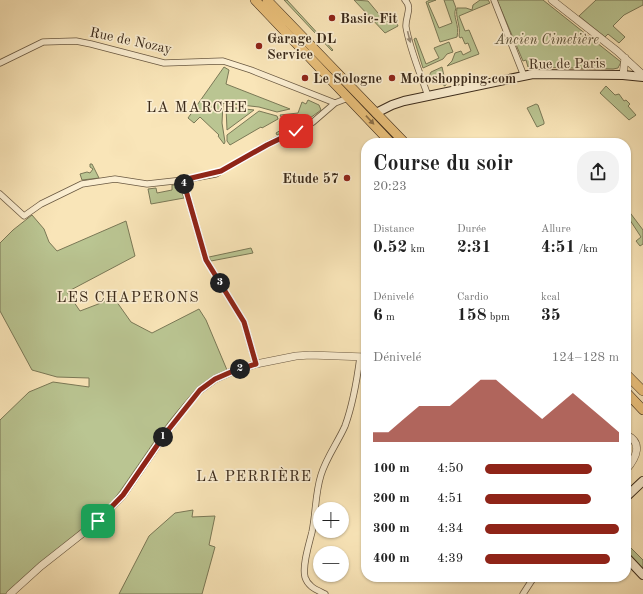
<!DOCTYPE html>
<html lang="fr">
<head>
<meta charset="utf-8">
<style>
	body { margin:0; font-family:"Old Standard TT",serif; background:#f2f2f2; color:#222; height:100vh; display:flex; flex-direction:column; font-size:15px; white-space:nowrap }
	* { box-sizing:border-box; margin:0 }
	p { font-size:13px; color:#767676 }
	.icon { flex:none; width:22px; height:22px; fill:none; stroke:currentColor; stroke-width:2; stroke-linecap:round; stroke-linejoin:round }
	.map { position:relative; flex:1; overflow:hidden }
	.details { position:absolute; left:361px; top:138px; width:270px; height:444px; display:flex; flex-direction:column; background:#fff; border-radius:16px; box-shadow:0 1px 3px #0004 }
	.details>* { flex:none }
	.controls { position:absolute; left:313px; top:502px; display:grid; gap:8px }
	.controls a { display:grid; place-items:center; width:36px; height:36px; border-radius:50%; background:#fff; box-shadow:0 1px 3px #0004; font-size:20px }
	.pin { position:absolute; display:grid; place-items:center; width:34px; height:34px; color:#fff; margin:-17px; border-radius:8px; box-shadow:0 2px 6px #0006 }
	.km { position:absolute; width:20px; height:20px; margin:-10px; border-radius:50%; background:#222; color:#fff; font-size:11px; line-height:20px; text-align:center }
	.round { display:grid; place-items:center; flex:none; width:42px; height:42px; border-radius:16px; background:#f2f2f2 }
	.headline { display:flex; align-items:center; justify-content:space-between; height:68px; padding:0 12px }
	h1 { font-size:22px; font-weight:700; line-height:30px }
	.metrics { display:grid; grid-template-columns:repeat(3,1fr); gap:6px; height:68px; padding:4px 12px }
	.metrics div { display:grid; align-content:center }
	.metrics b { font-size:17px; font-weight:700 }
	.metrics small { font-size:11px; font-weight:400 }
	.metrics p { font-size:11px }
	.chart { height:112px; padding:8px 12px }
	.chart p { display:flex; justify-content:space-between }
	.chart svg { width:100%; height:72px; margin-top:4px; fill:#8f2418; opacity:.7 }
	ul { padding:0 12px; list-style:none; font-size:13px }
	li { display:grid; grid-template-columns:64px 48px 1fr; align-items:center; height:30px }
	li i { height:10px; border-radius:5px; background:#8f2418 }
	.map>svg:first-child { display:block }
	.green { fill:#bac592; stroke:#7a7856 }
	.lines { fill:none; stroke-linecap:round; stroke-linejoin:round }
	.minor-casing { stroke:#6a5942; stroke-width:7 }
	.tertiary-casing { stroke:#6a5942; stroke-width:8 }
	.secondary-casing { stroke:#3b2a1a; stroke-width:10 }
	.primary-casing { stroke:#3b2a1a; stroke-width:10 }
	.minor { stroke:#fbeed1; stroke-width:5.5 }
	.tertiary { stroke:#fbeed1; stroke-width:7 }
	.secondary { stroke:#fbeed1; stroke-width:8 }
	.primary { stroke:#ecc27c; stroke-width:9 }
	.oneway { fill:#9b8c76 }
	.oneway2 { fill:#8b6e46 }
	.route-casing { stroke:#fff; stroke-width:8 }
	.route { stroke:#8f2418; stroke-width:5 }
	.poi-dot { fill:#8f2418; stroke:#fbeed1; stroke-width:1.5 }
	.labels { text-anchor:middle; stroke-width:3.5; stroke-linejoin:round; paint-order:stroke }
	.poi-label { font-size:14px; font-weight:bold; fill:#3b2a1a; stroke:#fbeed1; text-anchor:start }
	.park-label { font-size:14px; font-style:italic; fill:#5b5138; stroke:#fbeed1 }
	.street-label { font-size:14px; fill:#3b2a1a; stroke:#fbeed1 }
	.neighbourhood-label { font-size:15px; letter-spacing:1px; fill:#3b2a1a; stroke:#fbeed1 }
</style>
</head>
<body>
<div class="map">
<svg width="643" height="594" viewBox="0 0 643 594">
	<rect width="100%" height="100%" fill="#f9e5b8"/>
	<filter id="stains"><feTurbulence type="fractalNoise" baseFrequency=".005" numOctaves="4"/><feColorMatrix values="0 0 0 0 .2 0 0 0 0 .09 0 0 0 0 .02 0 0 0 .5 -.17"/></filter>
	<radialGradient id="worn" r=".72"><stop offset=".6" stop-color="#630" stop-opacity="0"/><stop offset="1" stop-color="#630" stop-opacity=".3"/></radialGradient>
	<path class="green" d="M284,0H287L333,50L332,51Z
		M354,0L368,1L378,13L390,24L395,19L398,26L385,33Z
		M430,0H436L428,3L439,28L452,23L444,0H453L456,8C452,17 460,24 457,37L440,42L426,2Z
		M480,0H488L490,3L459,16L465,31L469,30L479,54L447,66L452,61L455,53L461,51L463,55L471,51L468,43L465,44L462,37L460,38L459,36C461,26 455,17 457,8H466L472,10L473,5Z
		M497,0H543L621,62L618,68L613,69L528,67L526,60L523,61Z
		M596,0H643V5L624,15L613,26L625,37L619,43L608,34L605,37L579,16Z
		M416,38L426,64L439,58L434,48L449,42L453,52L447,54L443,59L423,68L414,39Z
		M224,67L229,70L226,84L290,109L277,112L259,107L224,103L223,104L222,123L225,142L224,144L218,136L219,135L200,117L194,123L188,118Z
		M442,67L446,85L444,86V84H440L438,80L428,83L427,80L431,72Z
		M606,86L615,95L619,94L624,101L626,100L630,104L628,106L636,115L629,120L600,93Z
		M308,100L319,105L321,110L306,121L277,135L276,133L286,127L280,115L298,113L302,102L306,104Z
		M536,104L538,105L544,122V124L537,127L527,108Z
		M226,107H227L254,110L227,130Z
		M259,111L277,116L278,119L262,128L261,127L230,145L227,141V135Z
		M90,164H92L99,178L82,180L80,174L87,172L90,173L93,169L90,167Z
		M172,185H176L180,187L184,198L151,204L148,189L156,188L157,193L172,190Z
		M628,210L643,230V244L640,246L636,241L641,237L626,214V212Z
		M32,215L44,229L49,242L57,251L126,221L135,256L67,292L80,311L114,298L131,322L152,333L199,309L206,320L227,370C186,390 160,434 134,471C125,484 116,498 105,510C85,530 61,546 39,564C28,573 17,584 6,594H0V420L29,392L53,382L89,387V378L57,377L32,370L0,311V243L13,230Z
		M251,248L253,253L211,261L209,257Z
		M193,510L192,517L215,516L209,545L215,547L202,594H119L149,536L175,513Z
		M630,547L643,560V569L626,552Z"/>
	<g class="lines">
		<g class="minor-casing">
			<path id="minor" d="M405,0C413,8 405,17 406,27C410,50 420,73 428,96
				M494,0L524,76
				M0,63L43,42L76,41L91,44L164,63L223,61L251,70L335,103L348,98
				M183,180L206,260L244,322L256,364
				M0,194L24,216L41,204L82,184L115,179L147,184L183,180L216,174L267,145L313,122L335,103
				M325,594C317,590 308,587 305,577C302,566 309,544 312,532C316,513 315,494 321,475C326,458 338,442 345,426C353,404 357,380 360,357
				M523,594L534,577"/>
		</g>
		<g class="tertiary-casing">
			<path id="tertiary" d="M552,0L617,51L643,75
				M623,75L625,58
				M626,435C643,442 637,457 626,470
				M10,594L41,566L93,525L107,512L123,495L165,434L188,404L200,390L215,379L231,372L256,364L296,356L310,355L366,357"/>
		</g>
		<g class="secondary-casing">
			<path id="secondary" d="M376,113L392,105L404,101L533,74L623,75L643,77
				M626,497L643,481
				M626,557L643,575"/>
		</g>
		<g class="primary-casing">
			<path id="primary" d="M255,0L391,143
				M267,0L405,143
				M626,374L643,391
				M626,392L643,410"/>
		</g>
		<use href="#minor" class="minor"/>
		<use href="#tertiary" class="tertiary"/>
		<use href="#secondary" class="secondary"/>
		<use href="#primary" class="primary"/>
	</g>
	<defs><path id="oneway-solid" d="M-6-.8H1V-3.2L6.5 0L1 3.2V.8H-6Z"/></defs>
	<use class="oneway" href="#oneway-solid" transform="translate(409 37) rotate(76)"/>
	<use class="oneway2" href="#oneway-solid" transform="translate(370 120) rotate(47)"/>
	<g class="lines">
		<g class="route-casing">
			<path id="route" d="M98,521L123,495L165,434L200,390L215,379L231,372L256,364L244,322L206,260L183,180L221,171L267,145L296,131"/>
		</g>
		<use href="#route" class="route"/>
	</g>
	<g class="poi-dot">
		<circle cx="332" cy="18" r="4"/>
		<circle cx="259" cy="46" r="4"/>
		<circle cx="305" cy="78" r="4"/>
		<circle cx="392" cy="78" r="4"/>
		<circle cx="347" cy="178" r="4"/>
	</g>
	<g class="labels">
		<g class="poi-label">
			<text x="340" y="23">Basic-Fit</text>
			<text x="267" y="43">Garage DL<tspan x="267" dy="16">Service</tspan></text>
			<text x="313" y="83">Le Sologne</text>
			<text x="400" y="83">Motoshopping.com</text>
			<text x="339" y="183" text-anchor="end">Etude 57</text>
		</g>
		<g class="park-label">
			<text x="547" y="44">Ancien Cimetière</text>
		</g>
		<g class="street-label">
			<text transform="translate(131 40) rotate(12)" y="5">Rue de Nozay</text>
			<text transform="translate(567 63) rotate(-1)" y="5">Rue de Paris</text>
		</g>
		<g class="neighbourhood-label">
			<text x="197" y="112">LA MARCHE</text>
			<text x="128" y="302">LES CHAPERONS</text>
			<text x="254" y="481">LA PERRIÈRE</text>
		</g>
	</g>
	<rect width="100%" height="100%" filter="url(#stains)"/>
	<rect width="100%" height="100%" fill="url(#worn)"/>
</svg>
<div class="controls">
<a>+</a>
<a>−</a>
</div>
<div class="pin" style="left:98px;top:521px;background:#1e9e55"><svg class="icon" aria-label="arrive" viewBox="0 0 24 24"><path d="M6 21V4h12l-3 4 3 4H6"/></svg></div>
<div class="pin" style="left:296px;top:131px;background:#d93025"><svg class="icon" aria-label="check" viewBox="0 0 24 24"><path d="M5 12l5 5 9-10"/></svg></div>
<b class="km" style="left:163px;top:437px">1</b>
<b class="km" style="left:240px;top:369px">2</b>
<b class="km" style="left:220px;top:283px">3</b>
<b class="km" style="left:184px;top:184px">4</b>
<section class="details">
<div class="headline"><div><h1>Course du soir</h1><p>20:23</p></div><a class="round"><svg class="icon" aria-label="share" viewBox="0 0 24 24"><path d="M12 15V3M7 8l5-5 5 5M5 13v7h14v-7"/></svg></a></div>
<div class="metrics">
<div><p>Distance</p><b>0.52<small> km</small></b></div>
<div><p>Durée</p><b>2:31</b></div>
<div><p>Allure</p><b>4:51<small> /km</small></b></div>
</div>
<div class="metrics">
<div><p>Dénivelé</p><b>6<small> m</small></b></div>
<div><p>Cardio</p><b>158<small> bpm</small></b></div>
<div><p>kcal</p><b>35</b></div>
</div>
<div class="chart"><p><span>Dénivelé</span>124–128 m</p>
<svg viewBox="0 0 160 44" preserveAspectRatio="none"><path d="M0 44V38L10 38L20 30L30 22L40 22L50 22L60 14L70 6L80 6L90 14L100 22L110 30L120 22L130 14L140 22L150 30L160 38V44z"/></svg>
</div>
<ul>
<li><b>100 m</b>4:50<i style="width:80%"></i></li>
<li><b>200 m</b>4:51<i style="width:79%"></i></li>
<li><b>300 m</b>4:34<i style="width:100%"></i></li>
<li><b>400 m</b>4:39<i style="width:93%"></i></li>
</ul>
</section>
</div>
</body>
</html>
